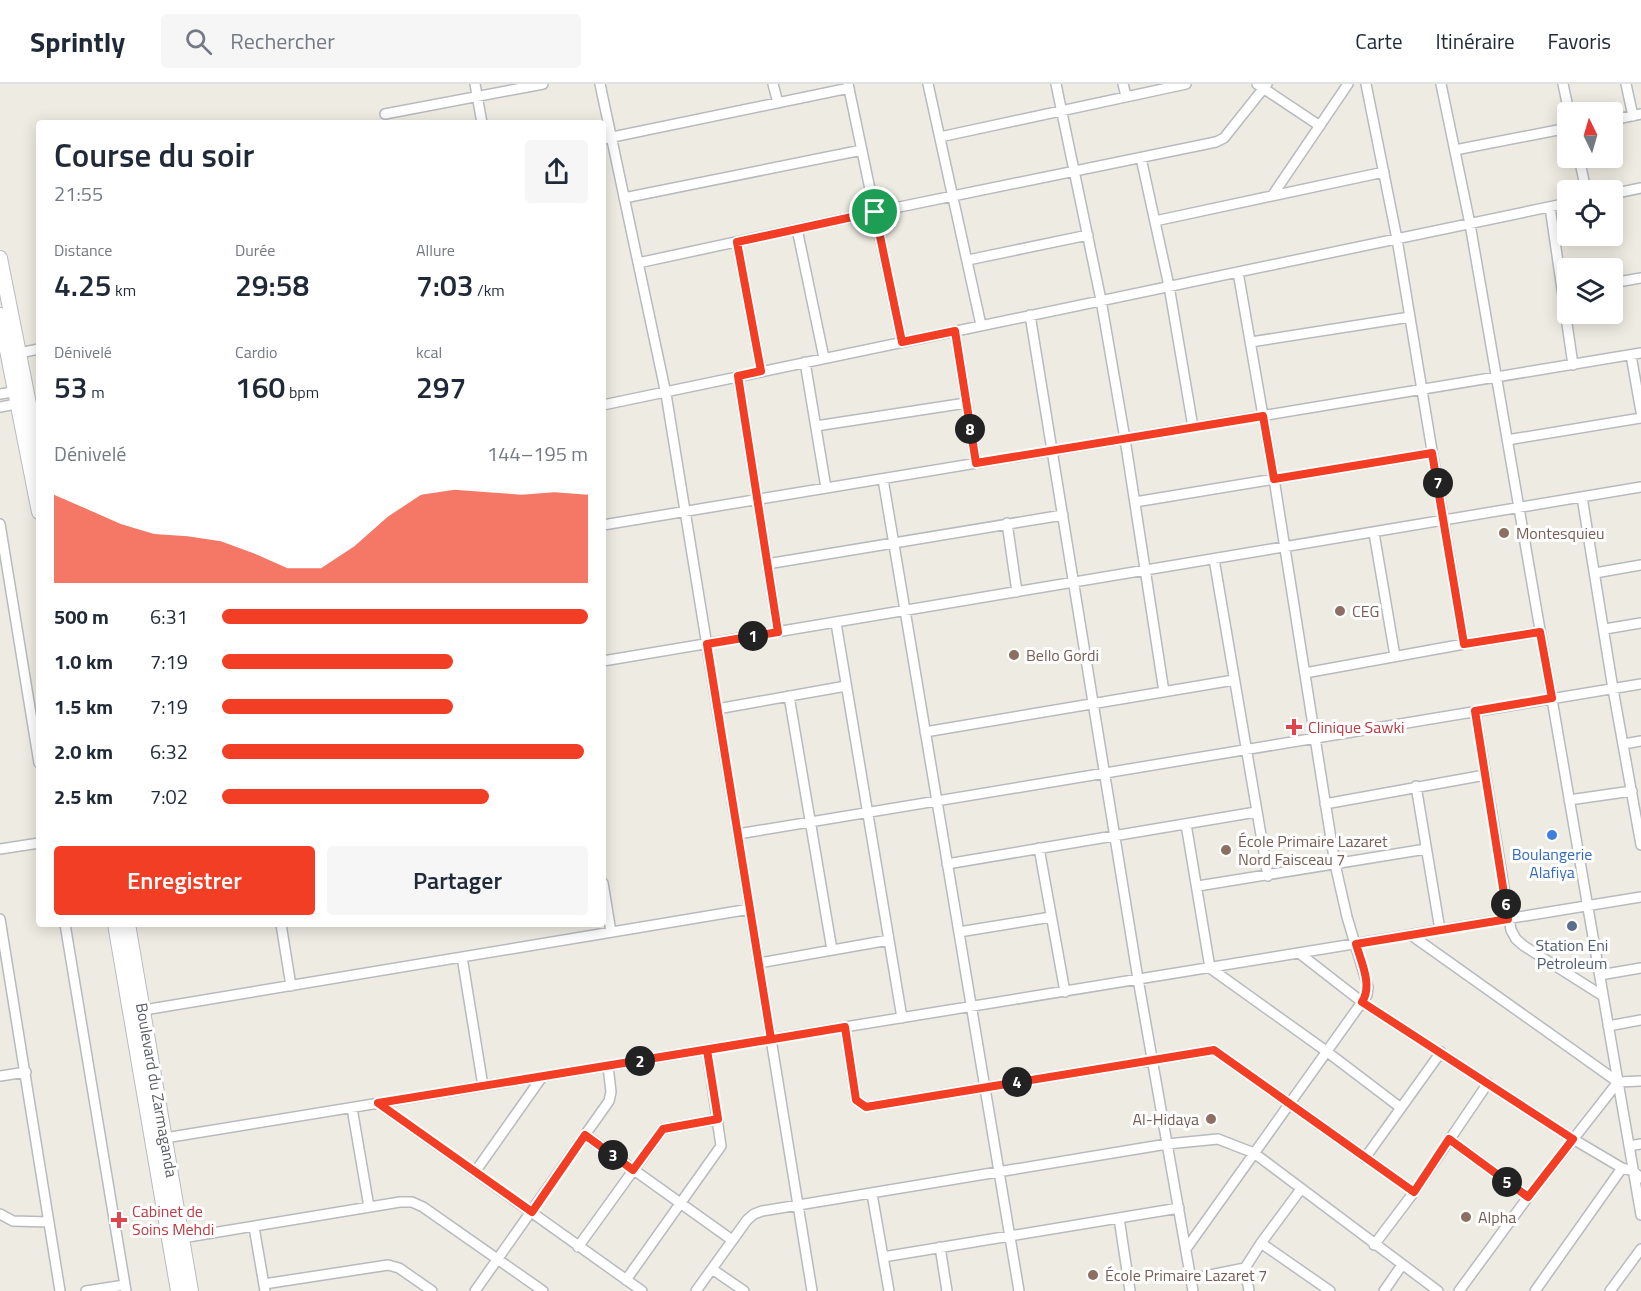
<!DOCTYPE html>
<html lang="fr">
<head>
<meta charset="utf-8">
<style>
	body { margin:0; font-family:"Titillium Web",sans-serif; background:#f6f6f7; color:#1f2937; height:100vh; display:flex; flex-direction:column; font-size:22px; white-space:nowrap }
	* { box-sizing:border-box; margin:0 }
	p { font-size:20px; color:#747a83 }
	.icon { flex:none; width:33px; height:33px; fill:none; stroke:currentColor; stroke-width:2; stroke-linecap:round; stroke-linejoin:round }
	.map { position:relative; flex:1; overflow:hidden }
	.side { position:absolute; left:36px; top:36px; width:570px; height:807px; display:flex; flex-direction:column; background:#fff; border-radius:6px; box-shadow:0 3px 15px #0003 }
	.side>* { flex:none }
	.needle { width:39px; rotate:355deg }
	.tools { position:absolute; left:1557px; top:18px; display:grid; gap:12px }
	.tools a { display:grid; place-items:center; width:66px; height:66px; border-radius:6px; background:#fff; box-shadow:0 3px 15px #0003; font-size:30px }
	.pin { position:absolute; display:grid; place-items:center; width:51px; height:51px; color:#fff; margin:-26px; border:3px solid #fff; border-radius:50%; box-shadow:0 2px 6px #0007 }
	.km { position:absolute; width:30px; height:30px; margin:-15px; border-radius:50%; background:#222; color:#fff; font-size:16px; line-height:30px; text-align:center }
	.round { display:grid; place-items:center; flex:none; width:63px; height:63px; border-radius:6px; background:#f6f6f7 }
	.summary { display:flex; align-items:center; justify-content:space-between; height:102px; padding:0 18px }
	h1 { font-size:33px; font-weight:600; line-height:45px }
	.figures { display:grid; grid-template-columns:repeat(3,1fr); gap:9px; height:102px; padding:6px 18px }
	.figures div { display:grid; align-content:center }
	.figures b { font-size:30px; font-weight:600 }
	.figures small { font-size:16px; font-weight:400 }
	.figures p { font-size:16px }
	.chart { height:168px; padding:12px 18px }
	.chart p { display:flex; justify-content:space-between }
	.chart svg { width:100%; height:108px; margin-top:6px; fill:#f23e24; opacity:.7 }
	.button { display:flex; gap:12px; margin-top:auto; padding:12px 18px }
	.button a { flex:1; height:69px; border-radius:6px; background:#f23e24; color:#fff; font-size:24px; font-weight:600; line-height:69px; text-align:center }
	.button a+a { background:#f6f6f7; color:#1f2937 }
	ul { padding:0 18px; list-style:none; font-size:20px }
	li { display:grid; grid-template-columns:96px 72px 1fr; align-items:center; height:45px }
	li i { height:15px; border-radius:8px; background:#f23e24 }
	header { display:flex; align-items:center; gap:36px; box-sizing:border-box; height:84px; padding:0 30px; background:#fff; border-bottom:2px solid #e0e1e3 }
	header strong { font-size:28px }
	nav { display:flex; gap:33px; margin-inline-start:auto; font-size:21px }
	.search { width:420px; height:54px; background:#f6f6f7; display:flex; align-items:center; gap:15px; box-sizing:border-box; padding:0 21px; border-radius:6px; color:#747a83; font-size:22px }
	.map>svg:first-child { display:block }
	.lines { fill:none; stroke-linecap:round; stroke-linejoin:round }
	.minor-casing { stroke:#b7babf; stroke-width:12 }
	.secondary-casing { stroke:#b8bbc1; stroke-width:16 }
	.minor { stroke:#fff; stroke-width:9 }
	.secondary { stroke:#fff; stroke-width:14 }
	.route-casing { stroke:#fff; stroke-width:12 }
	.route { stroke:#f23e24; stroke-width:8 }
	.education-dot { fill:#8d6e63; stroke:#fff; stroke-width:2 }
	.health-dot { fill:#e0444e; stroke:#fff; stroke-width:2 }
	.shop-dot { fill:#3f7fe0; stroke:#fff; stroke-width:2 }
	.service-dot { fill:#5c6f8a; stroke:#fff; stroke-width:2 }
	.labels { text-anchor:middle; stroke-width:6; stroke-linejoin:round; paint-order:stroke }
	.education-label { font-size:16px; fill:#785e54; stroke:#fff; text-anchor:start }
	.health-label { font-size:16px; fill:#be3a42; stroke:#fff; text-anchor:start }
	.shop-label { font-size:16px; fill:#366cbe; stroke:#fff }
	.service-label { font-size:16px; fill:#4e5e75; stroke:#fff }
	.street-label { font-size:16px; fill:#5a5e64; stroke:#fff }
</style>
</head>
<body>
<header>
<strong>Sprintly</strong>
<div class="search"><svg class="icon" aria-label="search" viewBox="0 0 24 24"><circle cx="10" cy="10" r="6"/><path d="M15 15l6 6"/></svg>Rechercher</div>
<nav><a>Carte</a><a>Itinéraire</a><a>Favoris</a></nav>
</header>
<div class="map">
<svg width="1641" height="1207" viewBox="0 0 1641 1207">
	<rect width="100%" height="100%" fill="#eeece2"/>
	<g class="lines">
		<g class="minor-casing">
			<path id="minor" d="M475,0L482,39
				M600,0L666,310L812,1207
				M773,0L778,19
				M848,0L902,258
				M928,0L981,241
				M1056,0L1101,216L1125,355L1164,608
				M1123,0L1126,12
				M1257,0L1320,42
				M1366,0L1397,155L1464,560
				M1441,0L1470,140L1641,1131
				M1563,0L1569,28
				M1626,0L1633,32
				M385,30L543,0
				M1612,36L1641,30
				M940,53L1186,0
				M603,55L849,4
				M1455,66L1568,44
				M1141,74L1169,202L1193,343
				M1579,74L1586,106
				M1612,110L1641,104
				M1272,112L1348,0
				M624,114L862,66
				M1550,123L1573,281
				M1155,137L1384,88
				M797,145L824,274
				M737,158L761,287
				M968,176L1088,151
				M638,179L875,128L1216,58L1224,54L1267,0
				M1612,199L1641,194
				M1030,231L1138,895L1193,1207
				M955,247L976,379
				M1251,258L1410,233
				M19,269L39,265
				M1631,271L1641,328
				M805,278L826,404
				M738,292L778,548
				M0,310L18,307
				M603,321L1568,119
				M0,323L21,319
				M816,342L966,319
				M1507,356L1641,334
				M883,395L1019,1207
				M1582,413L1613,605L1641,761
				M1135,418L1432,369
				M1007,439L1017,508
				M0,440L39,679
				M603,441L1641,269
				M1374,449L1395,572
				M1214,475L1268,792
				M767,480L1063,431
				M1595,489L1641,481
				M836,539L902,934
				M1605,545L1641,539
				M603,577L1641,403
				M1305,589L1464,560L1540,548
				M789,612L832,866
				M717,625L846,602
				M1475,627L1511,846L1516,855L1524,862L1603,912
				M925,648L1234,596
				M1624,660L1641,657
				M1416,702L1440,846
				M1569,716L1632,707
				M1325,720L1485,691
				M1186,740L1210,884L1326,967L1401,1024
				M738,750L1641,600
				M1039,764L1065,908
				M0,765L39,759
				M947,780L1256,728
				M603,799L611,848
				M1198,802L1426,765
				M0,835L60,1207
				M65,840L126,1207
				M281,840L291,902
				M959,848L1051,833
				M1411,851L1618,998L1641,997
				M1299,869L1362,918L1573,1055L1622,1084L1633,1087L1641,1094
				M462,873L483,1002
				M759,879L889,856
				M1600,891L1641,884
				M144,926L750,825
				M1608,942L1641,936
				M845,943L856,1016L866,1023L1214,966L1414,1108
				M0,992L26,988
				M378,1019L642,1207
				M352,1024L369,1123
				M585,1051L732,1156
				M165,1054L1641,813
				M1449,1055L1528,1113
				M1629,1062L1641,1060
				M1365,1074L1441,968
				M475,1088L542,993
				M872,1110L889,1207
				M0,1130L13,1137L49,1138
				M1119,1134L1130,1207
				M254,1143L265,1207
				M182,1154L400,1118H412L423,1123L543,1207
				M1261,1159L1330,1207
				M1374,1161L1414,1108L1488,999
				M578,1163L663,1045L718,1035
				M940,1163L947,1207
				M1186,1165L1362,918L1367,911L1368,903L1347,833L1335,780L1274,395L1238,188
				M883,1173L1179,1124
				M1245,1184L1249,1207
				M712,1185L744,1207
				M1190,1195L1245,1184L1261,1159L1301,1105
				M626,1196L721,1062L707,966
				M264,1200L388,1181L399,1184L432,1207
				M86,1207L125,1201
				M475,1207L609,1017L611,1008L608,982
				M696,1207L747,1136L754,1130L762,1127L1167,1060L1218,1055L1254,1069L1438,1207
				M1384,1207L1402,1181
				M1459,1207L1528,1113L1618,998
				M1535,1207L1622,1084
				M1610,1207L1641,1165"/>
		</g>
		<g class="secondary-casing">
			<path id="secondary" d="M0,174L39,370
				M0,231L39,428
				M115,840L178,1207
				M128,840L191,1207"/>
		</g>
		<use href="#minor" class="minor"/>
		<use href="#secondary" class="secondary"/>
	</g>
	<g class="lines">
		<g class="route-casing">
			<path id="route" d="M875,128L737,158L761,287L738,292L778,548L707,560L771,955L378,1019L532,1128L585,1051L633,1086L663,1045L718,1035L707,966L845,943L856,1016L866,1023L1214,966L1414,1108L1449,1055L1528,1113L1573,1055L1362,918C1373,901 1361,878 1356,860L1508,835L1475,627L1552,614L1540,548L1464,560L1432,369L1274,395L1263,332L976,379L955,247L902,258L875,128"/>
		</g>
		<use href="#route" class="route"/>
	</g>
	<g class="education-dot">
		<circle cx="1504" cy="449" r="6"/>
		<circle cx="1340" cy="527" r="6"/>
		<circle cx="1014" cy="571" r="6"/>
		<circle cx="1226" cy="766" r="6"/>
		<circle cx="1211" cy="1035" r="6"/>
		<circle cx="1466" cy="1133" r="6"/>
		<circle cx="1093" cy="1191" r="6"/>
	</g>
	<g class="health-dot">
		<path d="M1291 634h6v6h6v6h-6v6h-6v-6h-6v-6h6z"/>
		<path d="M116 1127h6v6h6v6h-6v6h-6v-6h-6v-6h6z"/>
	</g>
	<circle class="shop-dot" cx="1552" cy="751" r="6"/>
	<circle class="service-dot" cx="1572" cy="842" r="6"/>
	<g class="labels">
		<g class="education-label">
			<text x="1516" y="455">Montesquieu</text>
			<text x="1352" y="533">CEG</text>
			<text x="1026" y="577">Bello Gordi</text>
			<text x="1238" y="763">École Primaire Lazaret<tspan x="1238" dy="18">Nord Faisceau 7</tspan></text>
			<text x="1199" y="1041" text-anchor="end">Al-Hidaya</text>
			<text x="1478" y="1139">Alpha</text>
			<text x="1105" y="1197">École Primaire Lazaret 7</text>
		</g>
		<g class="health-label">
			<text x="1308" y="649">Clinique Sawki</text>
			<text x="132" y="1133">Cabinet de<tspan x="132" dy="18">Soins Mehdi</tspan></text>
		</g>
		<g class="shop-label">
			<text x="1552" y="776">Boulangerie<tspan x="1552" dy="18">Alafiya</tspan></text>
		</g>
		<g class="service-label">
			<text x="1572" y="867">Station Eni<tspan x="1572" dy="18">Petroleum</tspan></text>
		</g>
		<g class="street-label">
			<text transform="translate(157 1006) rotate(80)" y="6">Boulevard du Zarmaganda</text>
		</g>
	</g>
</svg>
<div class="tools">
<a><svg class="needle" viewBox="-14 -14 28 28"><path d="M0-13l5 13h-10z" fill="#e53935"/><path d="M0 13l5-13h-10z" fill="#747a83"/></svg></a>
<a><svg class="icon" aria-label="locate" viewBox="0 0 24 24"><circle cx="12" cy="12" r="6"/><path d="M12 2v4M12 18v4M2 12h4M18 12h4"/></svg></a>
<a><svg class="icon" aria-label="layers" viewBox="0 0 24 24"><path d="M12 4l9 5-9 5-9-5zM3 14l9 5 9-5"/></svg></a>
</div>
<div class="pin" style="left:875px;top:128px;background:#1e9e55"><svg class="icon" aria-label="arrive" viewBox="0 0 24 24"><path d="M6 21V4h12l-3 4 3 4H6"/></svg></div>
<b class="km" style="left:753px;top:552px">1</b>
<b class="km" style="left:640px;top:977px">2</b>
<b class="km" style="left:613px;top:1071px">3</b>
<b class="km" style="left:1017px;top:998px">4</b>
<b class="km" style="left:1507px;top:1098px">5</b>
<b class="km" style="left:1506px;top:820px">6</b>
<b class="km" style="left:1438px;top:399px">7</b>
<b class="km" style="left:970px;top:345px">8</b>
<section class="side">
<div class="summary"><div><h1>Course du soir</h1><p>21:55</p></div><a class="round"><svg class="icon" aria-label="share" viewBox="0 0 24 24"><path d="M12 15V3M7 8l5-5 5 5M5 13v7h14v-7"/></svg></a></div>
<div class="figures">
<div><p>Distance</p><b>4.25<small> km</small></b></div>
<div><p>Durée</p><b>29:58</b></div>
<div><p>Allure</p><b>7:03<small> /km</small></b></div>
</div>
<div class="figures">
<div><p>Dénivelé</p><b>53<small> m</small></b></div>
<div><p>Cardio</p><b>160<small> bpm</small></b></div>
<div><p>kcal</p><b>297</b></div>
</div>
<div class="chart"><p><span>Dénivelé</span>144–195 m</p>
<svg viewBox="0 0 160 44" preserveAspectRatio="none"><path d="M0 44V8L10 14L20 20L30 24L40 25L50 27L60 32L70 38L80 38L90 29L100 17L110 8L120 6L130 7L140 8L150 7L160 8V44z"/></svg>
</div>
<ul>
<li><b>500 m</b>6:31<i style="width:100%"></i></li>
<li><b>1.0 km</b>7:19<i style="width:63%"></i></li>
<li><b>1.5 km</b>7:19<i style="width:63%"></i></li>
<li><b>2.0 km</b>6:32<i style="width:99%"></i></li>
<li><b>2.5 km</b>7:02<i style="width:73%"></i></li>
</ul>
<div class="button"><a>Enregistrer</a><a>Partager</a></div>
</section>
</div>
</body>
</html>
